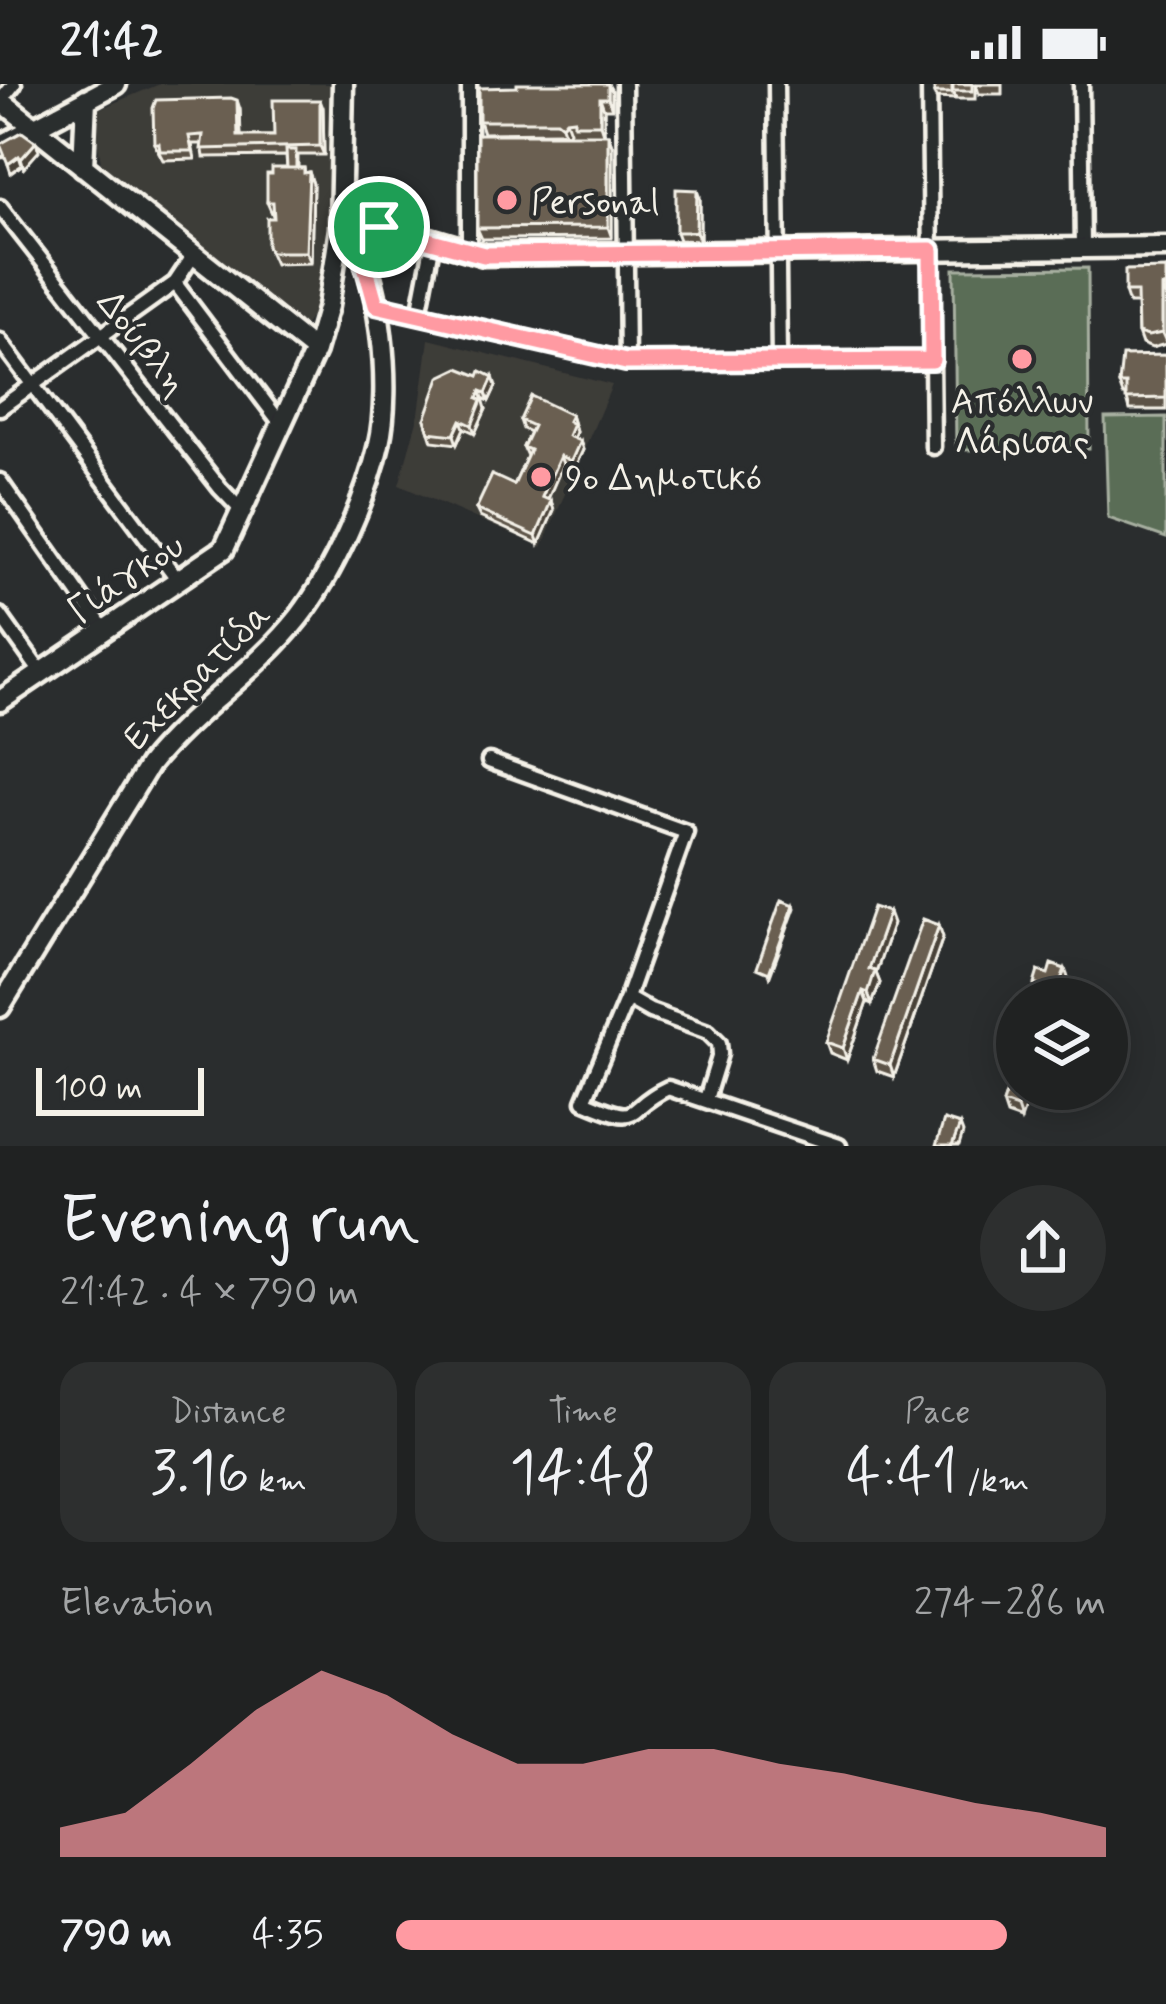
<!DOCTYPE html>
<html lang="en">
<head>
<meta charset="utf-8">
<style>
	body { margin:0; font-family:Mynerve,sans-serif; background:#2d2f2f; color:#f1f3f6; height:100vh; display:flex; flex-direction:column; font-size:45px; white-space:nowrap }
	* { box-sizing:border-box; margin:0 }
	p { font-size:39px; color:#a2a4a5 }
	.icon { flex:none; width:66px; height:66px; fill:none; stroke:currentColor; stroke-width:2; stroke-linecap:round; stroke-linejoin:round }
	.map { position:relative; height:1062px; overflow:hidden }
	.drawer { display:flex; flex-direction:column; background:#202222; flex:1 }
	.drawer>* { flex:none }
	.fabs { position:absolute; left:996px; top:894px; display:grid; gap:24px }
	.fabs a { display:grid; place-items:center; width:132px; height:132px; border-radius:50%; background:#202222; box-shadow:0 6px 30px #0003,0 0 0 3px #3d3f40; font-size:60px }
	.scale { position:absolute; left:36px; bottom:30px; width:168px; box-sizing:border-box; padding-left:12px; border:6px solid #f4f1e8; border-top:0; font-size:33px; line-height:42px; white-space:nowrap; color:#f4f1e8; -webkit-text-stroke:9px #2a2d2e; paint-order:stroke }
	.pin { position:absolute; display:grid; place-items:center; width:102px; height:102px; color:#fff; margin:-51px; border:6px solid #fff; border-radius:50%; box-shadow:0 3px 12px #0007 }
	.round { display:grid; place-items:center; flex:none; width:126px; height:126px; border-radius:63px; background:#2d2f2f }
	.summary { display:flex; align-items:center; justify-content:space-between; height:204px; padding:0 60px }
	h1 { font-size:66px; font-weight:600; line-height:90px }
	.metrics { display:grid; grid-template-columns:repeat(3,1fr); gap:18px; height:204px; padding:12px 60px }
	.metrics div { display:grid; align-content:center; border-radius:30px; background:#2d2f2f; text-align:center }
	.metrics b { font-size:60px; font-weight:600 }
	.metrics small { font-size:33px; font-weight:400 }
	.metrics p { font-size:33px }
	.chart { height:336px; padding:24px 60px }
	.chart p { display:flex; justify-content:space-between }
	.chart svg { width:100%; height:216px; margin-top:12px; fill:#ff9aa2; opacity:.7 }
	ul { padding:0 60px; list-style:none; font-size:39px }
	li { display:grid; grid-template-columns:192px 144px 1fr; align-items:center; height:90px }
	li i { height:30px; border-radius:15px; background:#ff9aa2 }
	.status { display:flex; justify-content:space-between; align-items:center; height:84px; padding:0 60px; background:#202222; direction:ltr }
	.status svg { height:33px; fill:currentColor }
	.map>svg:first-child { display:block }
	.built { fill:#3d3c38 }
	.green { fill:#5a6d57; stroke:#a7afa0; stroke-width:3 }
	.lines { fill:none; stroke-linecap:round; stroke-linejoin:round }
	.street-casing { stroke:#f4f1e8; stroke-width:21 }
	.secondary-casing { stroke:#f4f1e8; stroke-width:27 }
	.street { stroke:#2a2d2e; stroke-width:12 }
	.secondary { stroke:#2a2d2e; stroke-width:18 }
	.wall { fill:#5b5246; stroke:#f4f1e8; stroke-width:3 }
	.shaded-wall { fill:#4a4239; stroke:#f4f1e8; stroke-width:3 }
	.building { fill:#6a5f51; stroke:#f4f1e8; stroke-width:3 }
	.route-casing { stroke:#fff; stroke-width:24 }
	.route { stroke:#ff9aa2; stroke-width:15 }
	.poi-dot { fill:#ff9aa2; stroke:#2a2d2e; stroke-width:4.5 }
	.labels { text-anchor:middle; stroke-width:9; stroke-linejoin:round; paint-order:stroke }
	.poi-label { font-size:36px; fill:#f4f1e8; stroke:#2a2d2e; text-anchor:start }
	.street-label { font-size:36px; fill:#f4f1e8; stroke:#2a2d2e }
</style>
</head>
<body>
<div class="status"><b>21:42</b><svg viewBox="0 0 49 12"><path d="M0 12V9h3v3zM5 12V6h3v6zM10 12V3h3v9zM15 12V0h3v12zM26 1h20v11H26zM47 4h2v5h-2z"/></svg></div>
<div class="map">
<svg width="1166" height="1062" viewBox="0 0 1166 1062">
	<rect width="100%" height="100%" fill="#2a2d2e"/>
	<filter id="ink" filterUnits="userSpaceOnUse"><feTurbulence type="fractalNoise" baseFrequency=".00833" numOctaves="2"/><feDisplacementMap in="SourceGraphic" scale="24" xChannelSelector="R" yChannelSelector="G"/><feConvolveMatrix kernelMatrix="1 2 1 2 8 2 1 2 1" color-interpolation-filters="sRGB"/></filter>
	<g filter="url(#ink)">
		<path class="built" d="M160,0H330L328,157L319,221L302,245L102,84L96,49L99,25Z
			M429,255L612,301L542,463L399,401L419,329Z"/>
		<path class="green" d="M1088,184L1089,365L956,366L954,185Z
			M1166,333V454L1108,434L1105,334Z"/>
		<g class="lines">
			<g class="street-casing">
				<path id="street" d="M469,0V168
					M624,0L627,278
					M776,0L779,277
					M929,0L933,363
					M1081,0L1083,164
					M1,16L14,0
					M0,123L220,404L243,428
					M175,199L282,341
					M376,221L627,278L932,276
					M419,230L433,157
					M0,257L178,496
					M0,324L175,199L193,172
					M0,397L105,547
					M0,531L42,590
					M489,677L686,748L627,914L584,1017C646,1044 621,1026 668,1004L839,1062
					M627,914L650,927L708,948L719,959L720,970L706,1015"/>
			</g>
			<g class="secondary-casing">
				<path id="secondary" d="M0,16L315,267
					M0,62L116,0
					M83,83L86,15
					M344,145L393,144L484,171L1166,163
					M0,617L224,465L315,267L328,222L340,145L343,0
					M0,923L149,681C193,626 255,589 299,533C333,489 367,414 379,360C392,304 381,193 350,145"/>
			</g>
			<use href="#street" class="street"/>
			<use href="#secondary" class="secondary"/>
		</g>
		<path class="wall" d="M975,0V15H956L954,9V15L936,14L934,9Z
			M976,0H1002V10H979Z
			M612,7V25H604V50H608L612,61V154L482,155L477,144L563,50L561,48L483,49L479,37Z
			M323,24L324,71H298V84H304L305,89L309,88L313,100L311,179L275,180L267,162L274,134L267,118L272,90L287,84L286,72L204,73L202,60H192L195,75L163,76L154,59L240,25L241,52H274Z
			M700,115V157L679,156L676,148Z
			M1166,185V260L1152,264L1142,260L1138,249L1137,220H1129L1125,208Z
			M1166,271V326H1130L1126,311H1123L1119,300Z
			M479,292L496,302L489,317L485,315L483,318L486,325L475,349L464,344L457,360L432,357L425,335Z
			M571,331L576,348L574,354L580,357L583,366L574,385L563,380L547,416L551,417L554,426L539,460L480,433L476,425L514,401L527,372L523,363L530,348L523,345L520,336Z
			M893,839L876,889L880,899L872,920L867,918L847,976L830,969L826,958Z
			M943,853L894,993L877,987L873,975Z
			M1017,978L1021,1036L1007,1031L1003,1019Z"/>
		<path class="shaded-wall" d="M608,0L612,7V25L608,14Z
			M600,14L604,25V52L600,40Z
			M237,16L240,25L241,61L238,52Z
			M320,16L323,24L324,71L320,62Z
			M566,36L570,47L566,53L562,41Z
			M608,50L612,61V154L608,143Z
			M36,58L39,67L24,84L21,75Z
			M19,72L22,81L11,89L8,80Z
			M309,88L313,100L311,179L306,168Z
			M697,106L700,115V157L696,148Z
			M1162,203L1166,214V258L1162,249Z
			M493,293L496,302L489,317L486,309Z
			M481,307L486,325L475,349L472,341L478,314Z
			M571,331L576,348L571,360L568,352V337Z
			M461,336L464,344L457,360L454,351Z
			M580,357L583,366L574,385L571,377Z
			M560,372L563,380L545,422L542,413Z
			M551,417L554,426L539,460L536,452Z
			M794,821L795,824L770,892L769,889Z
			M889,828L893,839L876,889L880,899L872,920L868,909L869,885Z
			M939,841L943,853L894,993L890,981Z
			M1065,885L1069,896L1062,915H1054Z
			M863,907L867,918L847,976L843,964Z
			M1024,1005H1032L1021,1036L1017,1024Z
			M960,1041L963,1049L959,1062H952Z"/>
		<path class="building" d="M517,0H608V14H600V40H574V35L566,36L562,41L557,37H479V4L517,3Z
			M934,0H952V9H934Z
			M953,0H972V7H953Z
			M231,14L237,16L238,52H274L273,16H320V62L201,65L203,51L189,52L192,67H160L159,59H154L153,24L156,16Z
			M22,48L36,58L21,75L19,72L8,80L0,60Z
			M477,50H608V143L477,144Z
			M286,66H296V84H287Z
			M272,84H304V89L309,88L306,168H270L267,162V134H274L273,118H267V90H272Z
			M676,105L697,106L696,148H676Z
			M1166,185V203H1162V249L1148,252L1138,249L1137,208H1125V186Z
			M1166,271V314L1126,315V300H1119L1122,272Z
			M459,284L479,292L481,287L493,293L486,309L481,307L478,314L482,316L472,341L461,336L454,351L429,348L425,335L440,293Z
			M531,312L571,331L568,337L573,340L568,352L580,357L571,377L560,372L542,413L551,417L536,452L476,425L492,391L514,401L530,366L523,363L533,342L520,336Z
			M781,816L794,821L769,889L757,884Z
			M873,823L889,828L869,885L875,887L868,909L863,907L843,964L826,958Z
			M923,835L939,841L890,981L873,975Z
			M1051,880L1065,885L1054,915H1039L1043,903L1034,900L1038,887L1048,890Z
			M1017,978V1005H1024L1017,1024L1003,1019Z
			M944,1036L960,1041L952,1062H936Z"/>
	</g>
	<g class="lines" filter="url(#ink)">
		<g class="route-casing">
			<path id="route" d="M379,143L484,171L931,166L932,276L626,278L376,221L362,171L350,145Z"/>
		</g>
		<use href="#route" class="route"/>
	</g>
	<g class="poi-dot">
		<circle cx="507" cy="116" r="12"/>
		<circle cx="1022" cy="275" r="12"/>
		<circle cx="541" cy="393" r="12"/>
	</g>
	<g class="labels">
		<g class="poi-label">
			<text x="531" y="129">Personal</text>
			<text x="1022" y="329" text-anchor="middle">Απόλλων<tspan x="1022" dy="41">Λάρισας</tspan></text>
			<text x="565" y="406">9ο Δημοτικό</text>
		</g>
		<g class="street-label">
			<text transform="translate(144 258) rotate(52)" y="13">Δούβλη</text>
			<text transform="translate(125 493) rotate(-34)" y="13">Γιάγκου</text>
			<text transform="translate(196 591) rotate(-45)" y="13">Εχεκρατίδα</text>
		</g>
	</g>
</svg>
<div class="fabs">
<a><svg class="icon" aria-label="layers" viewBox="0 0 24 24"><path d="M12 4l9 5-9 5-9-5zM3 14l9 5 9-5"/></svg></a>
</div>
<div class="scale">100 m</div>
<div class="pin" style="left:379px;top:143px;background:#1e9e55"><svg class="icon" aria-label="arrive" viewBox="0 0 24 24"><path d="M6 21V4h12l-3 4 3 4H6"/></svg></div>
</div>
<section class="drawer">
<div class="summary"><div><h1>Evening run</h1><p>21:42 · 4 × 790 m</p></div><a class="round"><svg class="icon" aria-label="share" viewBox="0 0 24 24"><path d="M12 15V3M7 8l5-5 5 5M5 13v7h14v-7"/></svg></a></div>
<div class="metrics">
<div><p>Distance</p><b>3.16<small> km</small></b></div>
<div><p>Time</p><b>14:48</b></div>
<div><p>Pace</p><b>4:41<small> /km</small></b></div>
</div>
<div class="chart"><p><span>Elevation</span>274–286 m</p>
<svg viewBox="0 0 160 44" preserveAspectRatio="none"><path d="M0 44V38L10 35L20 25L30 14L40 6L50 11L60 19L70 25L80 25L90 22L100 22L110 25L120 27L130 30L140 33L150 35L160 38V44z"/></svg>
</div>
<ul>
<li><b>790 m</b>4:35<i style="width:86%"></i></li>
</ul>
</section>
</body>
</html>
